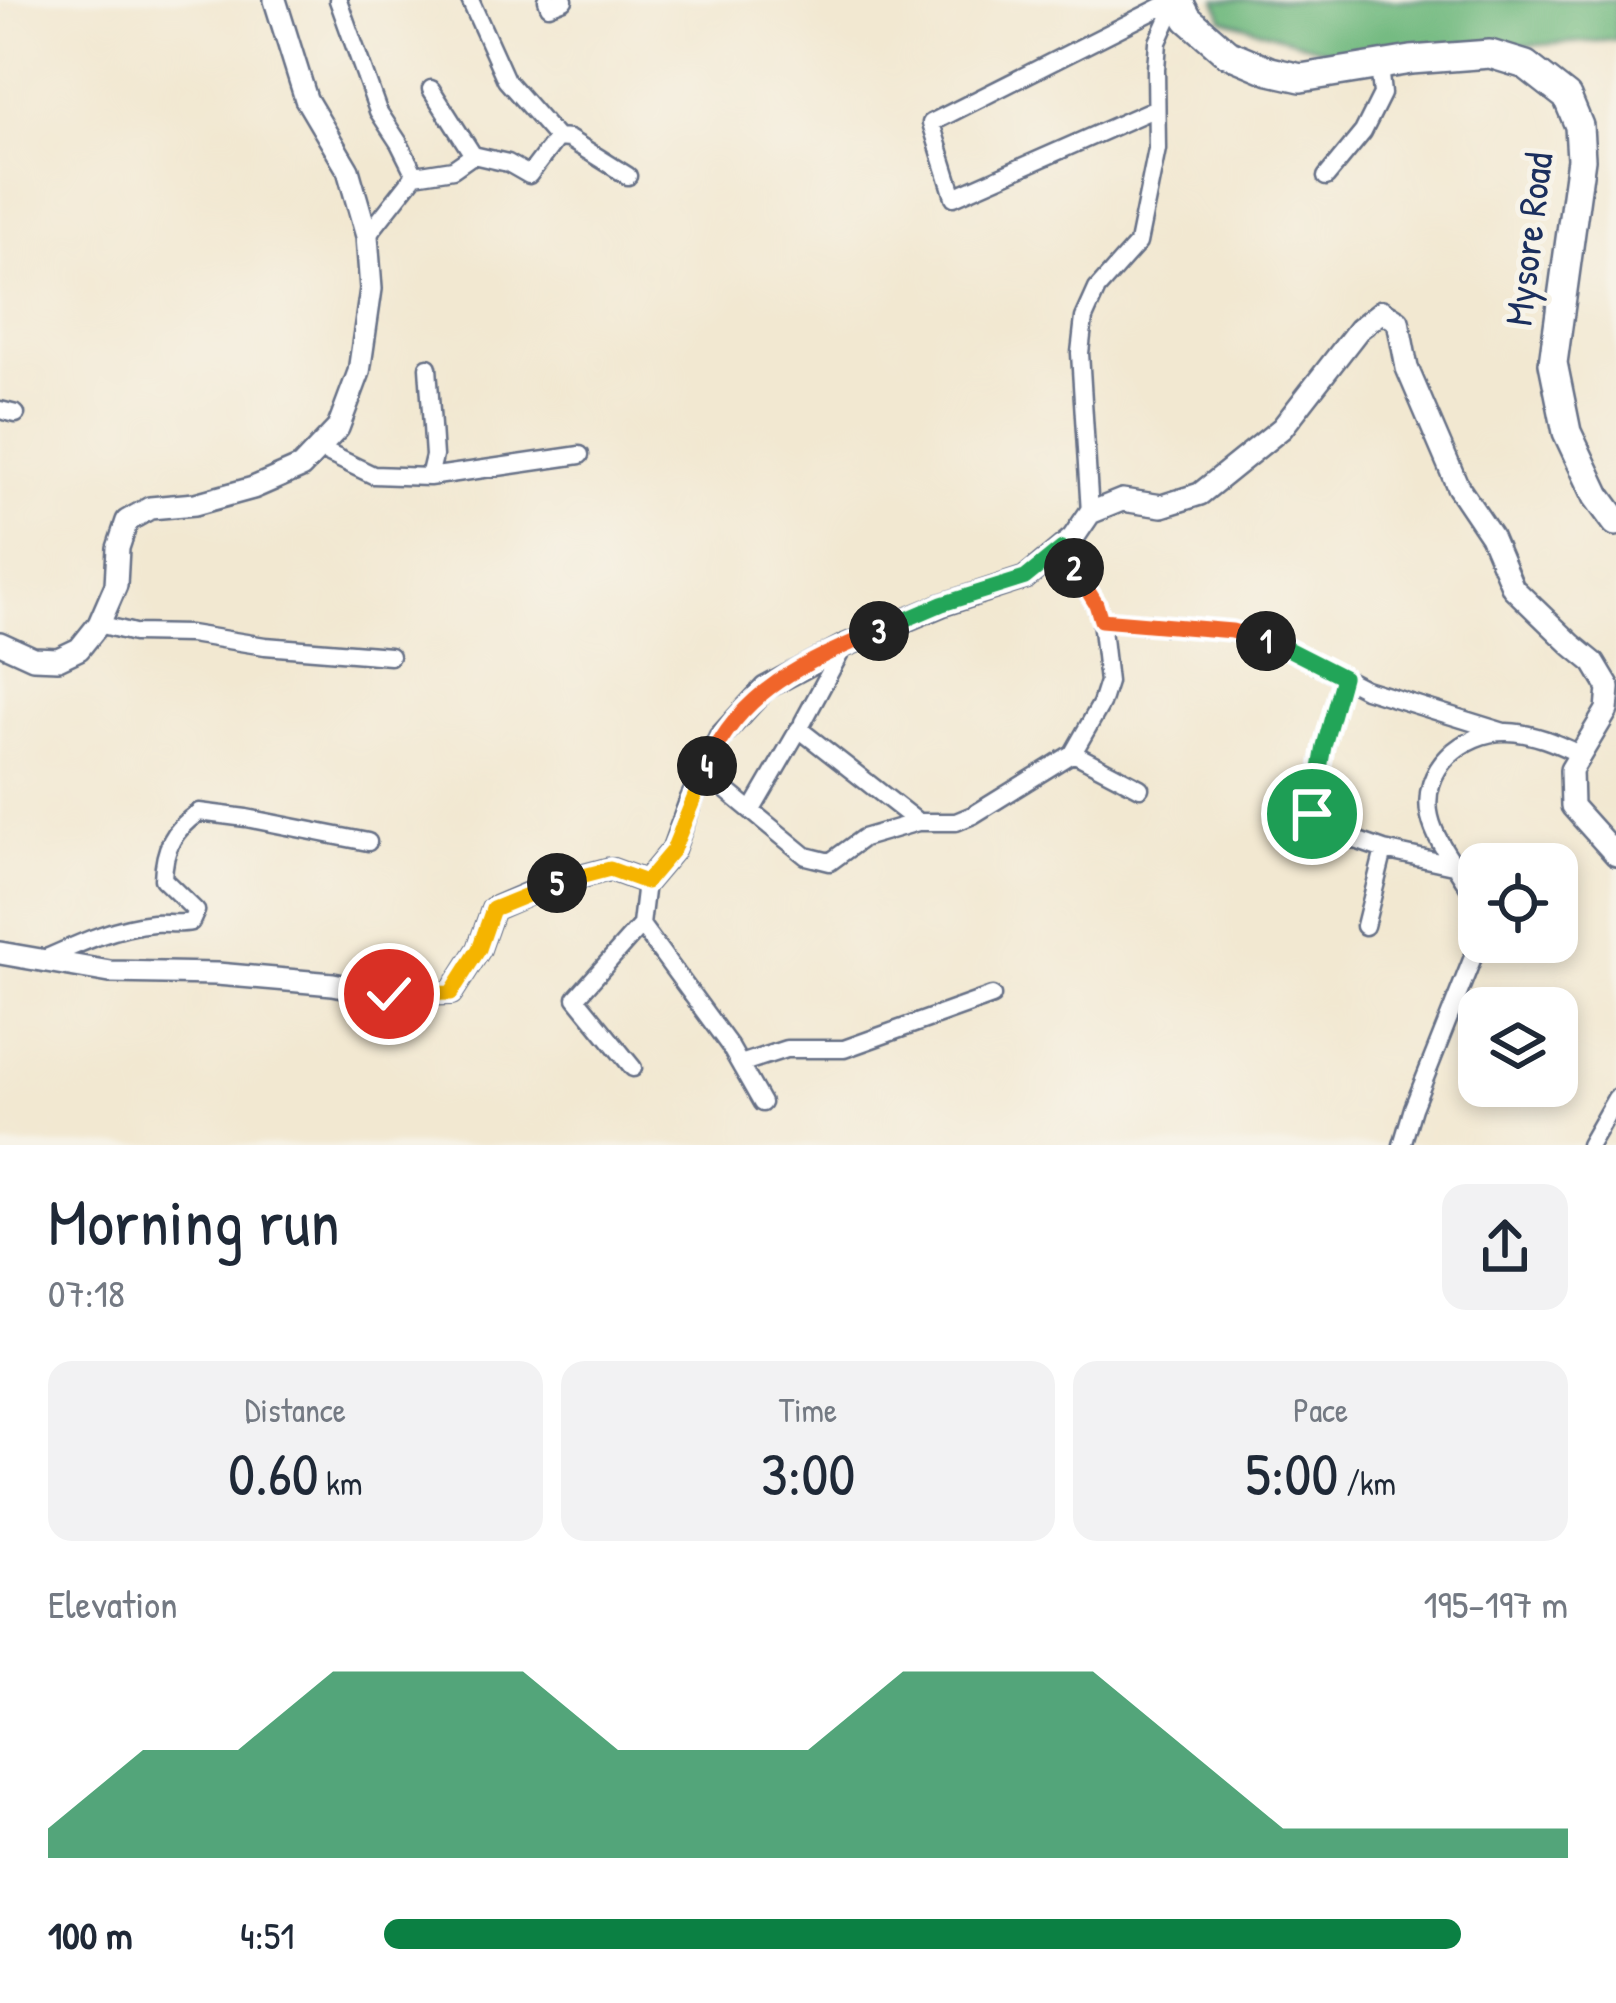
<!DOCTYPE html>
<html lang="en">
<head>
<meta charset="utf-8">
<style>
	body { margin:0; font-family:"Patrick Hand",sans-serif; background:#f2f2f3; color:#1f2937; height:100vh; display:flex; flex-direction:column; font-size:45px; white-space:nowrap }
	* { box-sizing:border-box; margin:0 }
	p { font-size:39px; color:#747a83 }
	.icon { flex:none; width:66px; height:66px; fill:none; stroke:currentColor; stroke-width:2; stroke-linecap:round; stroke-linejoin:round }
	.map { position:relative; height:1145px; overflow:hidden }
	.side { display:flex; flex-direction:column; background:#fff; flex:1 }
	.side>* { flex:none }
	.tools { position:absolute; left:1458px; top:843px; display:grid; gap:24px }
	.tools a { display:grid; place-items:center; width:120px; height:120px; border-radius:24px; background:#fff; box-shadow:0 6px 18px #0003; font-size:60px }
	.pin { position:absolute; display:grid; place-items:center; width:102px; height:102px; color:#fff; margin:-51px; border:6px solid #fff; border-radius:50%; box-shadow:0 3px 12px #0007 }
	.km { position:absolute; width:60px; height:60px; margin:-30px; border-radius:50%; background:#222; color:#fff; font-size:33px; line-height:60px; text-align:center }
	.round { display:grid; place-items:center; flex:none; width:126px; height:126px; border-radius:24px; background:#f2f2f3 }
	.headline { display:flex; align-items:center; justify-content:space-between; height:204px; padding:0 48px }
	h1 { font-size:66px; font-weight:600; line-height:90px }
	.stats { display:grid; grid-template-columns:repeat(3,1fr); gap:18px; height:204px; padding:12px 48px }
	.stats div { display:grid; align-content:center; border-radius:24px; background:#f2f2f3; text-align:center }
	.stats b { font-size:60px; font-weight:600 }
	.stats small { font-size:33px; font-weight:400 }
	.stats p { font-size:33px }
	.chart { height:336px; padding:24px 48px }
	.chart p { display:flex; justify-content:space-between }
	.chart svg { width:100%; height:216px; margin-top:12px; fill:#0b8043; opacity:.7 }
	ul { padding:0 48px; list-style:none; font-size:39px }
	li { display:grid; grid-template-columns:192px 144px 1fr; align-items:center; height:90px }
	li i { height:30px; border-radius:15px; background:#0b8043 }
	.map>svg:first-child { display:block }
	.forest { fill:#71b97f; stroke:#46746e; stroke-width:3 }
	.lines { fill:none; stroke-linecap:round; stroke-linejoin:round }
	.minor-casing { stroke:#667086; stroke-width:21 }
	.tertiary-casing { stroke:#667086; stroke-width:26 }
	.trunk-casing { stroke:#667086; stroke-width:32 }
	.minor { stroke:#fff; stroke-width:16 }
	.tertiary { stroke:#fff; stroke-width:21 }
	.trunk { stroke:#fff; stroke-width:27 }
	.split-1-casing { stroke:#fff; stroke-width:24 }
	.split-2-casing { stroke:#fff; stroke-width:24 }
	.split-3-casing { stroke:#fff; stroke-width:24 }
	.split-4-casing { stroke:#fff; stroke-width:24 }
	.split-5-casing { stroke:#fff; stroke-width:24 }
	.split-6-casing { stroke:#fff; stroke-width:24 }
	.split-1 { stroke:#22a559; stroke-width:15 }
	.split-2 { stroke:#f0652b; stroke-width:15 }
	.split-3 { stroke:#22a559; stroke-width:15 }
	.split-4 { stroke:#f0652b; stroke-width:15 }
	.split-5 { stroke:#f5b400; stroke-width:15 }
	.split-6 { stroke:#f5b400; stroke-width:15 }
	.labels { text-anchor:middle; stroke-width:10; stroke-linejoin:round; paint-order:stroke }
	.street-label { font-size:39px; fill:#1b2f5e; stroke:#f7f3e8 }
</style>
</head>
<body>
<div class="map">
<svg width="1616" height="1145" viewBox="0 0 1616 1145">
	<rect width="100%" height="100%" fill="#f7f3e8"/>
	<filter id="ink" filterUnits="userSpaceOnUse"><feTurbulence type="fractalNoise" baseFrequency=".00833" numOctaves="2"/><feDisplacementMap in="SourceGraphic" scale="24" xChannelSelector="R" yChannelSelector="G"/><feConvolveMatrix kernelMatrix="1 2 1 2 8 2 1 2 1" color-interpolation-filters="sRGB"/></filter>
	<filter id="wash" filterUnits="userSpaceOnUse"><feTurbulence type="fractalNoise" baseFrequency=".004" numOctaves="4" result="noise"/><feDisplacementMap in="SourceGraphic" scale="48" xChannelSelector="R" yChannelSelector="G"/><feGaussianBlur stdDeviation="2.7" result="paint"/><feColorMatrix in="noise" values="0 0 0 0 0 0 0 0 0 0 0 0 0 0 0 0 0 1.4 0 .05"/><feComposite in="paint" operator="in"/></filter>
	<g filter="url(#wash)">
		<rect width="100%" height="100%" fill="#f2e8d1"/>
		<path class="forest" d="M1216,0H1616V40L1348,57L1223,19Z"/>
	</g>
	<g filter="url(#ink)">
		<g class="lines">
			<g class="minor-casing">
				<path id="minor" d="M338,0L378,111L399,143L415,175L367,236
					M470,0L506,80L557,138L569,139L628,176
					M547,0L549,6L564,0
					M431,89L473,155L508,163L529,175L557,138
					M1156,108L954,197L931,123L1175,0
					M415,175L453,169L473,155
					M1326,177L1363,132L1382,94L1379,65
					M428,367L434,456L429,477
					M0,410L16,414
					M319,449L373,475L429,477L580,455
					M1090,513L1080,353L1084,318L1097,289L1138,243L1157,149L1156,69L1158,42L1177,0
					M1101,620L1232,631L1280,645L1365,689L1504,732
					M99,624L134,633L190,634L265,646L390,656
					M1343,677L1324,746L1311,814L1313,825L1384,850L1453,865
					M803,722L844,646
					M1073,753L1140,788
					M704,772L806,856L830,862L863,838L918,822H956L973,815L1073,753L1101,704L1108,682L1101,620L1096,605L1062,548
					M752,810L799,729L918,822
					M646,882L641,925L729,1045L762,1103
					M1365,926L1384,850
					M1479,928C1478,920 1478,908 1475,900C1464,873 1437,848 1430,817C1419,770 1463,731 1507,732C1534,733 1556,743 1579,754
					M42,960C78,944 113,927 153,923C166,922 178,925 191,922L196,911L163,879C164,848 173,830 199,812L246,818L368,842
					M740,1064L786,1049H844L992,996
					M633,1068L576,998L641,925
					M1402,1145L1413,1108L1479,942
					M1589,1145L1616,1098"/>
			</g>
			<g class="tertiary-casing">
				<path id="tertiary" d="M0,643L33,658L58,659L79,649L99,624L116,585L118,548L127,521L150,508L195,504L253,488L301,467L338,428L359,372L371,289L367,236L348,170L306,99L275,0
					M0,953L110,972L217,974L333,984L389,995L451,993L479,949L493,909L549,885L610,869L646,882L673,850L691,800L720,737L765,688L844,646L942,605L1025,578L1073,538L1090,513L1122,500L1162,506L1200,494L1282,428L1359,329L1382,311L1398,321L1407,368L1458,487L1491,536L1513,588L1572,645L1594,663L1609,688L1607,710L1571,770L1572,806L1616,855"/>
			</g>
			<g class="trunk-casing">
				<path id="trunk" d="M1178,0L1188,19L1227,53L1270,71L1301,78L1411,60L1490,54L1526,65L1567,97L1579,126L1581,159L1553,363L1567,432L1597,496L1616,522"/>
			</g>
			<use href="#minor" class="minor"/>
			<use href="#tertiary" class="tertiary"/>
			<use href="#trunk" class="trunk"/>
		</g>
	</g>
	<g class="lines" filter="url(#ink)">
		<g class="split-1-casing">
			<path id="split-1" d="M1266,641L1280,645L1343,677L1324,746L1312,814"/>
		</g>
		<g class="split-2-casing">
			<path id="split-2" d="M1074,568L1096,604L1101,620L1232,631L1266,641"/>
		</g>
		<g class="split-3-casing">
			<path id="split-3" d="M879,631L942,604L1025,578L1062,548L1074,568"/>
		</g>
		<g class="split-4-casing">
			<path id="split-4" d="M707,766C741,689 806,662 879,631"/>
		</g>
		<g class="split-5-casing">
			<path id="split-5" d="M557,883L610,869L646,882L673,850L707,766"/>
		</g>
		<g class="split-6-casing">
			<path id="split-6" d="M389,994L451,993L479,949L493,909L557,883"/>
		</g>
		<use href="#split-1" class="split-1"/>
		<use href="#split-2" class="split-2"/>
		<use href="#split-3" class="split-3"/>
		<use href="#split-4" class="split-4"/>
		<use href="#split-5" class="split-5"/>
		<use href="#split-6" class="split-6"/>
	</g>
	<g class="labels">
		<g class="street-label">
			<text transform="translate(1528 239) rotate(-83)" y="14">Mysore Road</text>
		</g>
	</g>
</svg>
<div class="tools">
<a><svg class="icon" aria-label="locate" viewBox="0 0 24 24"><circle cx="12" cy="12" r="6"/><path d="M12 2v4M12 18v4M2 12h4M18 12h4"/></svg></a>
<a><svg class="icon" aria-label="layers" viewBox="0 0 24 24"><path d="M12 4l9 5-9 5-9-5zM3 14l9 5 9-5"/></svg></a>
</div>
<div class="pin" style="left:1312px;top:814px;background:#1e9e55"><svg class="icon" aria-label="arrive" viewBox="0 0 24 24"><path d="M6 21V4h12l-3 4 3 4H6"/></svg></div>
<div class="pin" style="left:389px;top:994px;background:#d93025"><svg class="icon" aria-label="check" viewBox="0 0 24 24"><path d="M5 12l5 5 9-10"/></svg></div>
<b class="km" style="left:1266px;top:641px">1</b>
<b class="km" style="left:1074px;top:568px">2</b>
<b class="km" style="left:879px;top:631px">3</b>
<b class="km" style="left:707px;top:766px">4</b>
<b class="km" style="left:557px;top:883px">5</b>
</div>
<section class="side">
<div class="headline"><div><h1>Morning run</h1><p>07:18</p></div><a class="round"><svg class="icon" aria-label="share" viewBox="0 0 24 24"><path d="M12 15V3M7 8l5-5 5 5M5 13v7h14v-7"/></svg></a></div>
<div class="stats">
<div><p>Distance</p><b>0.60<small> km</small></b></div>
<div><p>Time</p><b>3:00</b></div>
<div><p>Pace</p><b>5:00<small> /km</small></b></div>
</div>
<div class="chart"><p><span>Elevation</span>195–197 m</p>
<svg viewBox="0 0 160 44" preserveAspectRatio="none"><path d="M0 44V38L10 22L20 22L30 6L40 6L50 6L60 22L70 22L80 22L90 6L100 6L110 6L120 22L130 38L140 38L150 38L160 38V44z"/></svg>
</div>
<ul>
<li><b>100 m</b>4:51<i style="width:91%"></i></li>
</ul>
</section>
</body>
</html>
